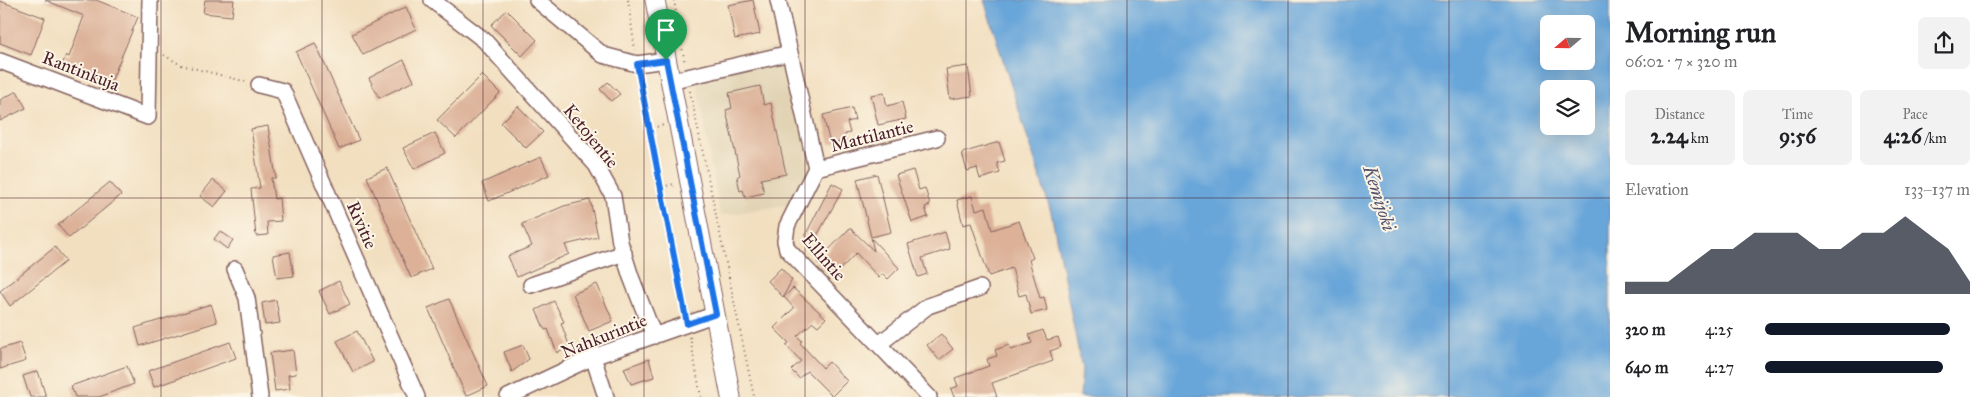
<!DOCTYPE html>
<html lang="en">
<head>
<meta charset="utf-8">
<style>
	body { margin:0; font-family:"IM FELL Great Primer",serif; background:#f2f2f2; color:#202124; height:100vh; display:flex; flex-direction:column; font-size:19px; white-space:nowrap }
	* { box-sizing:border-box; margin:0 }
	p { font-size:16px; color:#757577 }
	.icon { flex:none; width:28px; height:28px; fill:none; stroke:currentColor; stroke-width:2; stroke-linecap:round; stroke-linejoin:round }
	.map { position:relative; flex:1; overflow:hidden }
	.sheet { display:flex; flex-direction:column; background:#fff; width:375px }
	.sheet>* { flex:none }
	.needle { width:32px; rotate:250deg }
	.buttons { position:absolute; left:1540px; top:15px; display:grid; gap:10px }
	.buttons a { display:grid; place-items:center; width:55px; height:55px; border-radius:8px; background:#fff; box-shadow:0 5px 20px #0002; font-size:25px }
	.pin { position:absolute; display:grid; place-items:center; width:42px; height:42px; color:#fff; margin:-51px -21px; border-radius:50% 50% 50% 0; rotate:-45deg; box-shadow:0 0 5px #0007 }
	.pin .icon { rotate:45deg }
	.round { display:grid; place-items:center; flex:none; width:52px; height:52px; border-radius:8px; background:#f2f2f2 }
	.overview { display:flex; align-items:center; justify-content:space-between; height:85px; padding:0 15px }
	h1 { font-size:28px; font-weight:700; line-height:38px }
	.stats { display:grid; grid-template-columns:repeat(3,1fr); gap:8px; height:85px; padding:5px 15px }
	.stats div { display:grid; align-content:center; border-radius:8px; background:#f2f2f2; text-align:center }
	.stats b { font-size:21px; font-weight:700 }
	.stats small { font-size:14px; font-weight:400 }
	.stats p { font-size:14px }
	.chart { height:140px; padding:10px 15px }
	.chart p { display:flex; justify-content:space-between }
	.chart svg { width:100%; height:90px; margin-top:5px; fill:#111827; opacity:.7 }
	ul { padding:0 15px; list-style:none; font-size:16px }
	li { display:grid; grid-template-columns:80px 60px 1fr; align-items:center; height:38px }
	li i { height:12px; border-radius:6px; background:#111827 }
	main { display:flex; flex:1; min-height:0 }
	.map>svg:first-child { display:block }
	.built { fill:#e1d3b4 }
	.water { fill:#68a5d9; stroke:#596282; fill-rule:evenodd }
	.building { fill:#dcb198 }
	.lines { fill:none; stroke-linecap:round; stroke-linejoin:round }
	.minor-casing { stroke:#85625f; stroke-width:18 }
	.major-casing { stroke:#85625f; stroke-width:21 }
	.path { stroke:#85625f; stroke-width:2; stroke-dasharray:1 4; stroke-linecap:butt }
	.minor { stroke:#fff; stroke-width:15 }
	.major { stroke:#fff; stroke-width:19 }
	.route-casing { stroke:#fff; stroke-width:10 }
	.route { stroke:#1a73e8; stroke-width:6 }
	.grid { fill:none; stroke:#4a1f2b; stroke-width:1; stroke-opacity:0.55 }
	.labels { text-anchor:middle; stroke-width:4; stroke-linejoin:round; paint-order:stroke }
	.street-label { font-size:18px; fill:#4a1f2b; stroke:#fcf5e5 }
	.water-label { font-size:19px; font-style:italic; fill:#565571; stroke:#fcf5e5 }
</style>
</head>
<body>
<main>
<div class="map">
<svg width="1610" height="397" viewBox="0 0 1610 397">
	<rect width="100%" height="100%" fill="#fcf5e5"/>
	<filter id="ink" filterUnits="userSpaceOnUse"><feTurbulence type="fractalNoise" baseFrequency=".02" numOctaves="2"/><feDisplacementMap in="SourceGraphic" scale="10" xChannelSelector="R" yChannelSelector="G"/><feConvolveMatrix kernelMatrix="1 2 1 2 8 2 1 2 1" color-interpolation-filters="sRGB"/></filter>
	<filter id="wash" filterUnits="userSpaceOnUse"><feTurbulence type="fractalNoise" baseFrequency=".0096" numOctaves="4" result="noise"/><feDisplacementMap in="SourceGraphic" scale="20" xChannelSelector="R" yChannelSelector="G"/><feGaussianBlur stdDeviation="1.12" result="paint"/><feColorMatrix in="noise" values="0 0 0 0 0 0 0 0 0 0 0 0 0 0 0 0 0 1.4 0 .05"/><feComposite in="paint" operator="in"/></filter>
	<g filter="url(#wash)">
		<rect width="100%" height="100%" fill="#f2dfc0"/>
		<path class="built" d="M785,46L812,176L802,202L720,216L694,67Z"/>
		<path class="water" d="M984,0H1610V397H1080L1082,369L1051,212ZM1549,24H1586V61H1549ZM1549,89H1586V126H1549Z"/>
		<g id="blocks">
			<path class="building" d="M45,0H96L138,17L110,84L62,65L66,55L69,57L84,16Z
				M205,0H234L232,16L203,13Z
				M753,0L760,34L735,39L728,5Z
				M0,1L45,18L31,55L0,43Z
				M406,7L416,29L363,55L352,34Z
				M507,10L537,40L522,56L491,25Z
				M315,43L359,140L339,149L296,52Z
				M404,60L414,81L379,98L369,78Z
				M968,66L972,96L950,99L946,69Z
				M482,75L500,93L456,138L437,120Z
				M608,82L620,94L611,101L600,89Z
				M760,86L764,105L771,103L786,174L761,179L764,193L745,197L743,190L740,191L737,177L740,175L726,110L732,108L729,93Z
				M17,91L26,108L0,121V100Z
				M884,93L887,106L902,102L906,119L878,125L871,95Z
				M518,106L543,132L526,148L501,123Z
				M852,108L855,120L847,122L850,133L845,134L846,141L830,144L823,115Z
				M268,126L276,178H271L274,199L279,198L281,221L267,222L268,235L256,236L251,189L260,188L251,129Z
				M435,133L445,153L414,169L403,148Z
				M999,142L1005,161L997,163L1000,173L980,179L977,168L967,171L962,153Z
				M541,157L549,175L489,201L482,183Z
				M387,168L432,269L411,278L367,177Z
				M913,170L919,190L925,188L930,205L925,207L928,217L912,222L896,175Z
				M877,174L891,232L871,237L857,179Z
				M213,180L227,191L214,207L200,196Z
				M110,182L121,195L69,238L58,225Z
				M832,183L843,189L814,241L805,236Z
				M972,196L976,210L986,207L992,230L1019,221L1033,258L1029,260L1040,298L1044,297L1047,310L1031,314L1026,294L1019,296L1012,268L989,276L971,223L963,225L957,200Z
				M590,200L598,237L565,245L569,254L517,277L508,256L532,246L522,224L564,206Z
				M850,228L874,251L871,238L899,268L888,279L883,274L879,278L856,253L833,277L817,262Z
				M220,231L233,240L227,249L214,239Z
				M945,232L950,249L922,258L927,274L918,277L908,244Z
				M55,247L66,261L10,306L0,291Z
				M290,252L294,276L277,278L273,255Z
				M781,268L792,280L783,297L768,281Z
				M339,281L350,304L330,314L319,291Z
				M597,284L613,321L589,331L573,294Z
				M793,288L826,318L818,326L813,322L797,336L802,341L800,343L823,368L829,362L847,381L832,396L807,371L799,378L791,370L801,361L786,345L789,343L774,328L794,308L784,297Z
				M449,299L488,386L466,396L428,308Z
				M276,300L280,323L265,325L262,303Z
				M554,301L564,322L561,323L569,345L557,353L548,329L545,330L536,310Z
				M211,304L217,322L140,346L135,328Z
				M1043,330L1047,340L1058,337L1061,347L1050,351L1053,361L992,383L997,397H954L951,389L958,386L955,378L989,366L987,359L997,356L995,350L1009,345L1011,350L1032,343L1029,335Z
				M357,331L373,362L353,372L337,341Z
				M941,334L953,349L939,360L927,345Z
				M230,342L236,358L154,387L148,371Z
				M20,343L26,361L0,369V349Z
				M523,345L529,359L512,372L504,352Z
				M293,350L296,374L288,375L290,389L275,391L270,353Z
				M649,359L654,377L631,384L624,368Z
				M127,366L134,384L99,397H75L71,386Z
				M38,371L46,397H30L23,376Z"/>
		</g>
	</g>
	<g filter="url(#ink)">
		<use href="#blocks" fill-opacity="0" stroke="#85625f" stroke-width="1"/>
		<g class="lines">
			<g class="minor-casing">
				<path id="minor" d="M432,0L484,40L596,165L613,196L620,242L631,277L654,336
					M537,0L603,55L637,64L666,60
					M778,0L816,168L787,226L785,241L787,249L929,397
					M0,61L148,117L150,0
					M670,81L790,53
					M259,85L283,91L417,397
					M816,168L937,138
					M235,269L247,298L260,397
					M531,285L624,253
					M879,344L928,306L980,288
					M593,357L606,397
					M508,397L593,357L716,314"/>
			</g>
			<g class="major-casing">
				<path id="major" d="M655,0L731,397"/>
			</g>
			<path class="path" d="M628,0L635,50
				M674,0L685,64
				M164,55L181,65L247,82
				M640,76L685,310
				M690,91L754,397
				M652,128L664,125
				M662,187L674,184V187
				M690,337L701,397"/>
			<use href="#minor" class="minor"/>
			<use href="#major" class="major"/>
		</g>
	</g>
	<g class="lines" filter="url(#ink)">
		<g class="route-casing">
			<path id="route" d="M666,60L716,314L687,324L637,64Z"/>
		</g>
		<use href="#route" class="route"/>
	</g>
	<path class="grid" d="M161,0V397M322,0V397M483,0V397M644,0V397M805,0V397M966,0V397M1127,0V397M1288,0V397M1449,0V397M0,198H1610"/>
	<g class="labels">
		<g class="street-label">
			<text transform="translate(81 71) rotate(21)" y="6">Rantinkuja</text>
			<text transform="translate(591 136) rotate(51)" y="6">Ketojentie</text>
			<text transform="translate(872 136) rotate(-14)" y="6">Mattilantie</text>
			<text transform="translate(362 225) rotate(66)" y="6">Rivitie</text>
			<text transform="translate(824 257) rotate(49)" y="6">Ellintie</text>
			<text transform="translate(604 336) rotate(-22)" y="6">Nahkurintie</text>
		</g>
		<g class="water-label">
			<text transform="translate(1380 198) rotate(72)" y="7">Kemijoki</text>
		</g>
	</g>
</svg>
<div class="buttons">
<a><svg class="needle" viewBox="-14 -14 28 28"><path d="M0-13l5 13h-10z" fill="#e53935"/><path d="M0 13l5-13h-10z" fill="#757577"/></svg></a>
<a><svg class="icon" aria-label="layers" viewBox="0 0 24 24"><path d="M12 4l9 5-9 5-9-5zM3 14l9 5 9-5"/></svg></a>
</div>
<div class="pin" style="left:666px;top:60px;background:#1e9e55"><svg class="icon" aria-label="arrive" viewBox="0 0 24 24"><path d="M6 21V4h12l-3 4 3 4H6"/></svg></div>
</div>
<section class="sheet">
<div class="overview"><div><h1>Morning run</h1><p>06:02 · 7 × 320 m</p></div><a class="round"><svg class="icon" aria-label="share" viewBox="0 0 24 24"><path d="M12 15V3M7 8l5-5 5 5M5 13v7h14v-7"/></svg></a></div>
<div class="stats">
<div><p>Distance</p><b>2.24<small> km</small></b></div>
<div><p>Time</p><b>9:56</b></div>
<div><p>Pace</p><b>4:26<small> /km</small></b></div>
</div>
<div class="chart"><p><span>Elevation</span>133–137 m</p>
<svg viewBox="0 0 160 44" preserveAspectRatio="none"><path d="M0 44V38L10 38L20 38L30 30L40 22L50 22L60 14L70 14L80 14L90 22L100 22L110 14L120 14L130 6L140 14L150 22L160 38V44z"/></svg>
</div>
<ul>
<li><b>320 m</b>4:25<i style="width:90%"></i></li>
<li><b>640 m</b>4:27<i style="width:87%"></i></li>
</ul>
</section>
</main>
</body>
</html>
